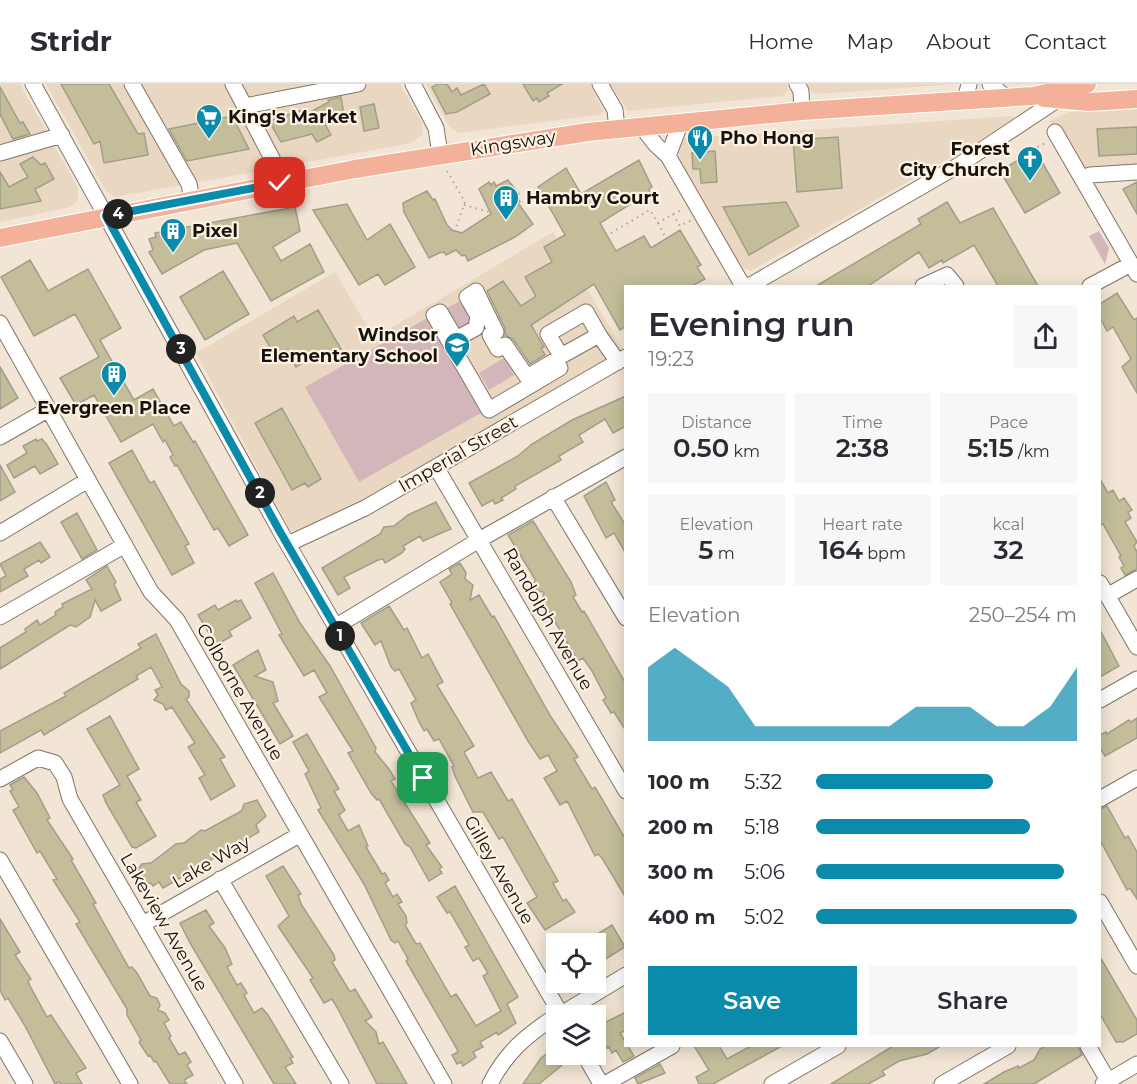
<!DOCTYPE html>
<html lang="en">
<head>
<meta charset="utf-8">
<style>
	body { margin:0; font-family:Montserrat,sans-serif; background:#f7f7f7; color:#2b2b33; height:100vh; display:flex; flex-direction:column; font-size:22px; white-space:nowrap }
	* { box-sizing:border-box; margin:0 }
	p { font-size:20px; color:#7c7c81 }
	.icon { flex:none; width:33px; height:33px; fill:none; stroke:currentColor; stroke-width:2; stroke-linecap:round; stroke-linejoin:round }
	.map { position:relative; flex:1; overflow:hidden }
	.panel { position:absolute; left:624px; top:201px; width:477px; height:762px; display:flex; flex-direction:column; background:#fff; border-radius:0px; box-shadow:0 3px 15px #0003 }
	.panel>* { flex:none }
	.tools { position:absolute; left:546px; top:849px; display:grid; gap:12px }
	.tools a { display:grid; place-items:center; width:60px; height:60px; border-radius:0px; background:#fff; box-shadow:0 3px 15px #0003; font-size:30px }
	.pin { position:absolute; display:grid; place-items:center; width:51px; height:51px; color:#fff; margin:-26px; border-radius:12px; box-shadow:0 3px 9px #0006 }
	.km { position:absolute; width:30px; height:30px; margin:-15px; border-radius:50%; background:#222; color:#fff; font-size:16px; line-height:30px; text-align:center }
	.round { display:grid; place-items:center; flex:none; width:63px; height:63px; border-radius:0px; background:#f7f7f7 }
	.overview { display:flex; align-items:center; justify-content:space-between; height:102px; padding:0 24px }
	h1 { font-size:33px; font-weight:600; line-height:45px }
	.metrics { display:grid; grid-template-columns:repeat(3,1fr); gap:9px; height:102px; padding:6px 24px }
	.metrics div { display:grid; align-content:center; border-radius:0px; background:#f7f7f7; text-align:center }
	.metrics b { font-size:26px; font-weight:600 }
	.metrics small { font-size:16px; font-weight:400 }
	.metrics p { font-size:16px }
	.chart { height:168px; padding:12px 24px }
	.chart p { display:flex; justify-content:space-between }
	.chart svg { width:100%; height:108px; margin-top:6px; fill:#0b8bac; opacity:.7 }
	.action { display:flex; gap:12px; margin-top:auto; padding:12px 24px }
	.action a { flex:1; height:69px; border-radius:0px; background:#0b8bac; color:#fff; font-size:24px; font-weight:600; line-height:69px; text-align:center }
	.action a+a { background:#f7f7f7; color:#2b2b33 }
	ul { padding:0 24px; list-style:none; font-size:20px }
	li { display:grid; grid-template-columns:96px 72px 1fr; align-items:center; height:45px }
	li i { height:15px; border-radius:8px; background:#0b8bac }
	header { display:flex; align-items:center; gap:36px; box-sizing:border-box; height:84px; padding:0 30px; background:#fff; border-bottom:2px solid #e1e1e2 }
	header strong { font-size:28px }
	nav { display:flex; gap:33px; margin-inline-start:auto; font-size:21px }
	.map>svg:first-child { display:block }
	.built { fill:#ead7c1 }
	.green { fill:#d3b6ba }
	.building { fill:#c3be99; stroke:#a09e8b; stroke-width:1.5 }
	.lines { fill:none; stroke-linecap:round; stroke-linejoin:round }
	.minor-casing { stroke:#807465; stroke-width:17 }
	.major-casing { stroke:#fff; stroke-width:20 }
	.path { stroke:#afa497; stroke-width:2; stroke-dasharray:1.5 4.5; stroke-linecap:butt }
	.minor { stroke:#fff; stroke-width:15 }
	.major { stroke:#f3b199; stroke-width:18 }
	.route-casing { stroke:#fff; stroke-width:12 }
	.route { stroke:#0b8bac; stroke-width:8 }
	.labels { text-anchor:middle; stroke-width:4.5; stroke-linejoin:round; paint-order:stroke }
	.poi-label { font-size:18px; font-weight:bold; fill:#16120c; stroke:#fef2e5; text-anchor:start }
	.street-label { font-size:18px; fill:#16120c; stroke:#fef2e5 }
</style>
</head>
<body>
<header>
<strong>Stridr</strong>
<nav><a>Home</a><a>Map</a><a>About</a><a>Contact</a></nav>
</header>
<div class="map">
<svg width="1137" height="1000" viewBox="0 0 1137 1000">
	<rect width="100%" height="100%" fill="#f3e5d5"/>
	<path class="built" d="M0,0H20L78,104V116L71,123L0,138Z
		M46,0H228L267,80L260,87L115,113L106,107Z
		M240,0H400L422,39L423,50L412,59L291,81L275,65Z
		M426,0H590L604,28L599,31L458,49L449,42Z
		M610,0H787L788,6L782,12L628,27Z
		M807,0H957L818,10L811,7Z
		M1137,22V88L1088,92L1049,38L1068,28Z
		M1013,32L1016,35L1000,45L751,187L744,184L736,175L675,70L682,55L686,54Z
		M553,148L623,265L549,308L542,316L517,327L356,420L301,448L290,446L196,269L335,188L374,254Z"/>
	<path class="green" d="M1099,147L1109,164L1105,180L1089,152Z
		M467,213L478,232L456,255L440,228Z
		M427,234L481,329L359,398L305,303Z
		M504,274L514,291L489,306L479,289Z"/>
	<path class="building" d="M61,0H109L138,50L144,49L148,71L104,79L100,57L94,60Z
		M438,0H447L452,8L457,4L461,11L484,0L490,10L457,28L446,30L432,3Z
		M523,0H562L547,9L549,12L539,18L537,14L533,17Z
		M0,3L20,39L23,38L30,50L13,55L0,30Z
		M341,13L345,36L325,40L331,51L317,58L312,50L281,58L269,37L300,27L303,32L329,18L328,16Z
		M374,20L379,44L364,47L360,23Z
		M232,32L249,65L187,77L169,45Z
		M1137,43V70L1099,72L1097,45Z
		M838,53L842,104L797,108L793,56Z
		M1035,66L1060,109L1025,129L1000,87Z
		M715,67L717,98L701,99L700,85H693L692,69Z
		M33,73L41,81L45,79L54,95L35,105L41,117L0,125V88L9,103L28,93L20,80Z
		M639,76L652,103L649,105L650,108L600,139L616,167L644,152L651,164L680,146L701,181L697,183L705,195L692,202H626V242L620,246L594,200L531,241L544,263L541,264L545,271L530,280L513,255L505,251V244L487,207L503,197L521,222L536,212L525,193L552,178L544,163L565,151L538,103L566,84L581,110Z
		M508,96L519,110L517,112L520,118L518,119L533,140L515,153L468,177L465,171L462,172L456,166L446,171L444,168L439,169L429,174L404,128L403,119L427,107L433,116L435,115L447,141L452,146L462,149L491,130L479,105L489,98L491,101L494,98L496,102Z
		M1137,98V130L1123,105Z
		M786,118L799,142L749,171L723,123Z
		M947,118L960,139L993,124L1038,202H998L974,161L943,179L942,176L929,184L919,168L868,202H816L921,140L918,135Z
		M347,120L367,156L390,140L415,183L385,201L378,190L359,201L313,126Z
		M295,123L300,147L273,163L281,177L310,160L324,188L271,217L237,159L204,166L162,190L149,168L153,166L149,155L156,153L155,149Z
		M30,176L48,207L88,185L121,244L100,256L134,316L153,305L174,342L181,338L193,358L195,357L248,451L229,462L218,444L214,446L177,381L175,382L170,373L173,371L165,356L163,358L153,340L121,358L94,311L76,321L60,294L99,273L75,230L34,252L1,193Z
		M223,187L249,230L205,256L180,213Z
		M1117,209L1134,236L1137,234V309L1122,283L1131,275L1113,243L1107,247L1100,234V220Z
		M318,226L341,265L320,277L316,271L296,283L286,266L275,272L263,251L294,232L297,238Z
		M0,283L18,314L0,325Z
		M626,312V342L613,349L605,335L579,351L583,358L559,372L561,376L515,402L516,405L501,414L503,416L495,420L493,416L482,422L469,399L518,372L532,360L572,336Z
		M282,324L321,395L308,403L305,399L292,406L255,339Z
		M36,355L37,357L42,355L47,361L58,380L40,390L35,382L14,394L7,381L27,369L23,362Z
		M132,366L150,399L154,397L189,460L185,462L194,479L172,491L109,379Z
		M0,381L15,408L0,417Z
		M1100,395L1108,409L1113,406L1119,417L1124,414L1132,426L1128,428L1131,434L1125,438L1137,458L1134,462L1137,468V485L1125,491L1121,484L1124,482L1119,473L1121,472L1103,440L1100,441Z
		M606,398L615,416L611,418L626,442V470L614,449L606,454L584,412Z
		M436,418L451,445L423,457L420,452L403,462L405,465L402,469L385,479L383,475L378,476L344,493L350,504L338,511L322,484L380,450L384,443L394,442L408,431Z
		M77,429L97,466L82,475L61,438Z
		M533,437L571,498L576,511L573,513L582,528L584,527L626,600V647L614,628L611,629L603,616L606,614L592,587L583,574L578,577L542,516L544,508L537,507L534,501L535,495L508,451Z
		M40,458L50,473L41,479L39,476L24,485L28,492L0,508V495L6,492L0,480Z
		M460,479L466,489L465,495L473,501L470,516L479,511L492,533L494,532L551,633L578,673L574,675L592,705L595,703L626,756V814L602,774L598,770L595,772L567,717L560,721L544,694L557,687L548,671L540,675L528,657L450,520L452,519L440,498L452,490L449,485Z
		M107,482L116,498L114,500L121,516L101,527L95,516L90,533L76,543L70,541L0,585V564L26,548L25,545L37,536L40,541L56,531L55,528L63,523L62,520L92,505L86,496Z
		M273,489L300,539L330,582L376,664L375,668L389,685L395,695L391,697L430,759L426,761L442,783L439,785L442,789L429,797L410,763L405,760L379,715L377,716L371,709L348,669L353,667L319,613L327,609L314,586L304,592L279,551L282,550L255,499Z
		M236,516L237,518L241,516L251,534L229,547L232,552L216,561L198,531L215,521L218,526Z
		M389,522L404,546L407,544L422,574L428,570L443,598L437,601L474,662L464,668L478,694L491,688L508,717L512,715L558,797L553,799L563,817L566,815L575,828L545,846L527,819L537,813L503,753L499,755L483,728H473L455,692L452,683L454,682L439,655L434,657L427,645L424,647L419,638L411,619L416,616L399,585L395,587L391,583L381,557L375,561L361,539Z
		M1100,546L1119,582L1100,593Z
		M156,550L181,600L189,607V613L186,615L225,673L220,675L235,702L211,716L199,694L205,691L188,663L195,659L172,623L166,626L163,620L154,616L158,611L155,606L162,603L151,583L136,592L138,595L44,651L41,646L0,669V647L66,612L64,609L141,564L138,560Z
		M258,566L266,586L255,592L273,598L278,617L273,619L293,652L280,660L233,581Z
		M110,632L139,685L127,692L141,716L136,718L156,752L136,764L132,763L106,719L103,711L120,701L87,645Z
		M1137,634V654L1105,672L1100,664V651L1106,648L1107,650L1129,636L1131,638Z
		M307,650L339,705L334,707L345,726L339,731L348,747L359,741L368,762L366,763L382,790L385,789L389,796L385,799L393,813L397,810L402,818L398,820L406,832L407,839L405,841L416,860L420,859L451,913L456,910L460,916L476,942L501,927L483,892L488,889L479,874L473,877L465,863L469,861L450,828L447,829L437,813L455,802L518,913L507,920L516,939L498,951L497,948L480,958L483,963L473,968L476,973L463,982L461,978L457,980L452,971L458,968L457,965L406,877L408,875L398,857L395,859L391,856L364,800L318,726L321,724L305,690L309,687L293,658Z
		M24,693L37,709L50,734L47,736L73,775L71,776L96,819L93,820L129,884L132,883L137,889L150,912L157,914L160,921L158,926L165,929L169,936L164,939L171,952L169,954L179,971L185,968L191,978L187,981L193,991L184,996L187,1000H170L156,977L154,978L150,971L148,972L139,958L141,956L127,931V925L76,840L80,838L53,796L57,795L40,767L37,769L13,726L19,723L10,707L13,705L10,701Z
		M257,716L266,732L256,741L259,748L163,804L159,798L153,802L151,799L144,800L136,787L142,780L151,779L176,760L184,759L201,746L205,747L236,730L242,726L244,720Z
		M1107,722L1125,754L1128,752L1137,768V815L1130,804L1127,806L1100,756V725Z
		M283,782L301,810L298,811L301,820L334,871L335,876L332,878L350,908L355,905L372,933L365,937L376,948L379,960L383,958L407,1000H377L338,925L332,915L324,919L310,896L313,894L278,842L289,832L266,792Z
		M206,826L214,839L209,842L225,864L232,880L227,883L237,901L241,899L247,909L244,911L254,929L262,924L268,931L293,973L290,974L293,979L285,983L296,1000H274L190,859L180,839Z
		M0,835L20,868L15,871L31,895L28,897L30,902L47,933L51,931L86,984L76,989L82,1000H61L59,998L55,1000L25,942L8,914L5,916L0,906Z
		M612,841L625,863L596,881V860H581Z
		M1100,873L1137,936V950L1123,958H1116L1100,930Z
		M626,928V946L620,949L634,972L623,978L616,966L612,969L609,963L607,964L596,943Z
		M694,962H719L727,975L751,962H782L713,1000H699L696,993L709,986Z
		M893,962H941L927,970L899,977L882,987L885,991L868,1000H831Z
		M1046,962H1078L1082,971L1034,1000H984L1004,988L1018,982L1019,984L1034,976L1040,965Z
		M556,963V970H561L567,977L539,1000H523L541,974Z
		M660,980L665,989L638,1000L635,994Z"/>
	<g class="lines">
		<g class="minor-casing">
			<path id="minor" d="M33,0L283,452L562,932
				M132,0L189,100L192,115
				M233,0L276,82L280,99
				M413,0L436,44L440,70
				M600,0L615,26L617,45
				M797,0L801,7L802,27
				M990,0L1007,14
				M965,17L969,0
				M245,22L358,0
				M641,42L656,61L668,72L743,202
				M1055,48L1137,190
				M0,69L62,51
				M668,72L681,38
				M1082,95L1090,91L1137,88
				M749,202L959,81L1057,16
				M923,202L947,191L956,202
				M1090,202L1131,180
				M476,207L496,248L490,251L498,265L505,261L527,293L556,276L560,284L489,326L434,231L440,228L456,255L476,244L478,232L467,213Z
				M586,228L599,251L561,272L548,250Z
				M0,239L151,508L177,536L444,1000
				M599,251L618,278
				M0,353L49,325
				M436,383L626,707
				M553,413L626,534
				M0,449L88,396
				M288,460L365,424L626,273
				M1100,499L1137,563
				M1107,512L1137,495
				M0,533L125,461
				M335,543L479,456L626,373
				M1100,616L1137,595
				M0,695L38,674L55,679L64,693L70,715L235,1000
				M1100,715L1137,694
				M0,776L130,1000
				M220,795L341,1000
				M1100,818L1137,882
				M143,840L299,751
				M558,932L626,891
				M0,957L25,1000
				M1088,962L1110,1000
				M584,970L601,1000
				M490,1000C506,968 527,951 556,932
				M605,1000L672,962
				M772,1000L838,962
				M942,1000L1008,962
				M1103,1000L1137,980"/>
		</g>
		<g class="major-casing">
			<path id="major" d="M1044,14L1089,18L1137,15
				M0,154L355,85L588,48L802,27L1033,12L1087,0"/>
		</g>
		<path class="path" d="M1027,69L1045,59
			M447,87L465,118L454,149
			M997,87L1007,81
			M464,121L489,128
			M673,130L684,125
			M658,139L666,154
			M611,149L650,126L658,139L673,130L680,142L692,136"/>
		<use href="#minor" class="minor"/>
		<use href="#major" class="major"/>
	</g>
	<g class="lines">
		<g class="route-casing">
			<path id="route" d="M280,99L106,132L279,446L423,694"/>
		</g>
		<use href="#route" class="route"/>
	</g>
	<defs>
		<g id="supermarket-pin" transform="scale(1.35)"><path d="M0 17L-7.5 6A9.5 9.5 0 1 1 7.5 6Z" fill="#0b8bac" stroke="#fef2e5"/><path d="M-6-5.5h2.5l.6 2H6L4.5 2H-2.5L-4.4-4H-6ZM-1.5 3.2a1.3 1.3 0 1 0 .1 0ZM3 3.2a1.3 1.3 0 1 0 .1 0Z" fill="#fff"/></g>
		<g id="restaurant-pin" transform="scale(1.35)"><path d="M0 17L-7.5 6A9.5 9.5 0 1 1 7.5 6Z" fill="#0b8bac" stroke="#fef2e5"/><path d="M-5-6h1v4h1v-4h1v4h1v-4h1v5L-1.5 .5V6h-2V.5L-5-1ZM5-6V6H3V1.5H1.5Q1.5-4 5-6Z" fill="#fff"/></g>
		<g id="church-pin" transform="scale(1.35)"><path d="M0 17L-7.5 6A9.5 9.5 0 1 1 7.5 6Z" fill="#0b8bac" stroke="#fef2e5"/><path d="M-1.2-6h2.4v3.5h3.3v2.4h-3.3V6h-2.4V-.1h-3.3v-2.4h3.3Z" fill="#fff"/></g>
		<g id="building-pin" transform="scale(1.35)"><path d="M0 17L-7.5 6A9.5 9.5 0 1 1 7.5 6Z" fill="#0b8bac" stroke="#fef2e5"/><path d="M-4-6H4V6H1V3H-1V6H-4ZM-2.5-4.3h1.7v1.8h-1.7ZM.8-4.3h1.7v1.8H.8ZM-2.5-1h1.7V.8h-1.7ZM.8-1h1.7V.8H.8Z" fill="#fff"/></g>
		<g id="school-pin" transform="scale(1.35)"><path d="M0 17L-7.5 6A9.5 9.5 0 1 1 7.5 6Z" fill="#0b8bac" stroke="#fef2e5"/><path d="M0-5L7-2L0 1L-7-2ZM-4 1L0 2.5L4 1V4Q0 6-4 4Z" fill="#fff"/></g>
	</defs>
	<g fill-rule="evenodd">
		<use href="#supermarket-pin" x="209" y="33"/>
		<use href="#restaurant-pin" x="700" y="54"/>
		<use href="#church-pin" x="1030" y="75"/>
		<use href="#building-pin" x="506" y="114"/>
		<use href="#building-pin" x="173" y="147"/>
		<use href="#school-pin" x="457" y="261"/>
		<use href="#building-pin" x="114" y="290"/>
	</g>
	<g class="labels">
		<g class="poi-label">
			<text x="228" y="39">King's Market</text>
			<text x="720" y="60">Pho Hong</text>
			<text x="1010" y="71" text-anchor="end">Forest<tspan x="1010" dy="21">City Church</tspan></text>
			<text x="526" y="120">Hambry Court</text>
			<text x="192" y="153">Pixel</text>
			<text x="438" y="257" text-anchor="end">Windsor<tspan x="438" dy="21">Elementary School</tspan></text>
			<text x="114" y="330" text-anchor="middle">Evergreen Place</text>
		</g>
		<g class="street-label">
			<text transform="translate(513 59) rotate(-9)" y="6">Kingsway</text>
			<text transform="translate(458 370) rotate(-30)" y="6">Imperial Street</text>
			<text transform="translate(548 535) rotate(60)" y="6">Randolph Avenue</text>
			<text transform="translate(240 608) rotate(60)" y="6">Colborne Avenue</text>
			<text transform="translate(211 778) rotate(-30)" y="6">Lake Way</text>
			<text transform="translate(499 786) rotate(60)" y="6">Gilley Avenue</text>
			<text transform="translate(164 838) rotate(60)" y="6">Lakeview Avenue</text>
		</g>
	</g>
</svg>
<div class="tools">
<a><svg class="icon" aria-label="locate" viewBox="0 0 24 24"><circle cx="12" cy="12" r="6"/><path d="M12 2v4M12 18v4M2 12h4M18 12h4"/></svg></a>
<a><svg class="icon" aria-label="layers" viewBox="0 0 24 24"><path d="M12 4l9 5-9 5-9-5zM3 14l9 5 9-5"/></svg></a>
</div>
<div class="pin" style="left:423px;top:694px;background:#1e9e55"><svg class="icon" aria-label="arrive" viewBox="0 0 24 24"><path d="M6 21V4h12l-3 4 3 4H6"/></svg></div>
<div class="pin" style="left:280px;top:99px;background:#d93025"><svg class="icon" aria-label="check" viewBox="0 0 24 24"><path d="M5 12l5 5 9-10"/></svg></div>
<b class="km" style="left:340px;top:552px">1</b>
<b class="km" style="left:260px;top:409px">2</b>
<b class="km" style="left:181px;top:265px">3</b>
<b class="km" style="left:118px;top:130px">4</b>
<section class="panel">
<div class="overview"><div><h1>Evening run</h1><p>19:23</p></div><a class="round"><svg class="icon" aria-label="share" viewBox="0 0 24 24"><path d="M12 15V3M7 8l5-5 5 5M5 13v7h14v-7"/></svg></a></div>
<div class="metrics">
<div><p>Distance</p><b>0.50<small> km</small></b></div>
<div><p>Time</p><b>2:38</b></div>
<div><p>Pace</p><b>5:15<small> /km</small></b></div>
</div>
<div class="metrics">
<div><p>Elevation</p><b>5<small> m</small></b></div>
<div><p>Heart rate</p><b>164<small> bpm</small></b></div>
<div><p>kcal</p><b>32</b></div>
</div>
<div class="chart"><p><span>Elevation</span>250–254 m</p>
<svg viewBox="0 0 160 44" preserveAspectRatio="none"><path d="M0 44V14L10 6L20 14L30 22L40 38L50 38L60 38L70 38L80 38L90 38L100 30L110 30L120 30L130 38L140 38L150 30L160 14V44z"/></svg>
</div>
<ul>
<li><b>100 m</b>5:32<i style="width:68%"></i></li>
<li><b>200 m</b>5:18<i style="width:82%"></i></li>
<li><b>300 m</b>5:06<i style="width:95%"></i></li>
<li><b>400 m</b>5:02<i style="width:100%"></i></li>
</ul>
<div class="action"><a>Save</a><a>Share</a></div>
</section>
</div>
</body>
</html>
